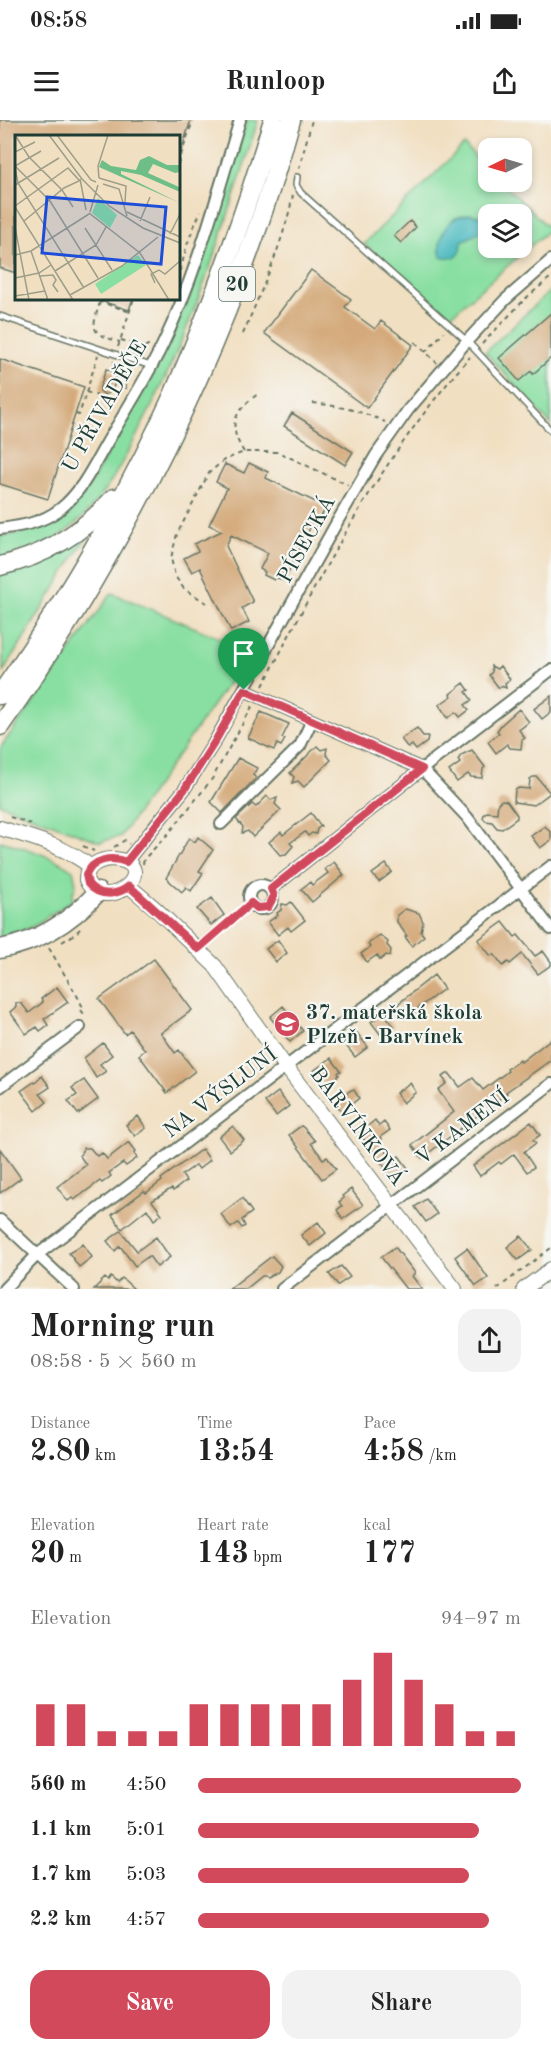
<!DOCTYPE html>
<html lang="en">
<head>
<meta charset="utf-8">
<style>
	body { margin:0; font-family:"Old Standard TT",serif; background:#f2f2f2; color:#222; height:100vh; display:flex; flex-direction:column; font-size:22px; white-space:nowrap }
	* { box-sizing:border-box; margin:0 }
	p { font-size:20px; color:#767676 }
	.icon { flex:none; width:33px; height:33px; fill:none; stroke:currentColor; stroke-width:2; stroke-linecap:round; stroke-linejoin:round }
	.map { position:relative; height:1169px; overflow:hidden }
	.side { display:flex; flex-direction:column; background:#fff; flex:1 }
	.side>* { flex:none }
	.needle { width:39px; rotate:265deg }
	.fabs { position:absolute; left:478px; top:18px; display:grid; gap:12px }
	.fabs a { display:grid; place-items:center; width:54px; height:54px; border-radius:12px; background:#fff; box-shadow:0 3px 9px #0003; font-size:30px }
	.pin { position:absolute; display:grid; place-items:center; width:51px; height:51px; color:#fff; margin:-62px -26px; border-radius:50% 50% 50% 0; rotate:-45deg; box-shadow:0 0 6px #0007 }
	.pin .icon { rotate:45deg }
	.round { display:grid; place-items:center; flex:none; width:63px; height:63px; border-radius:18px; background:#f2f2f2 }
	.headline { display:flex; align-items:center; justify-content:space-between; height:102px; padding:0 30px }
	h1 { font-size:33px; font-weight:700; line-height:45px }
	.metrics { display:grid; grid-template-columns:repeat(3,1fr); gap:9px; height:102px; padding:6px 30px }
	.metrics div { display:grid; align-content:center }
	.metrics b { font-size:30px; font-weight:700 }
	.metrics small { font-size:16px; font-weight:400 }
	.metrics p { font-size:16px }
	.chart { height:168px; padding:12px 30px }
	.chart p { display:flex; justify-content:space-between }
	.chart svg { width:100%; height:108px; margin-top:6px; stroke:#d1495b; stroke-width:6 }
	.button { display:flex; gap:12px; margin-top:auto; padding:12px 30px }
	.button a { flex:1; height:69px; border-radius:18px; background:#d1495b; color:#fff; font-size:24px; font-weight:700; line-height:69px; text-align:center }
	.button a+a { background:#f2f2f2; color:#222 }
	ul { padding:0 30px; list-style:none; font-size:20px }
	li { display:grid; grid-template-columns:96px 72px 1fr; align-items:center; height:45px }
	li i { height:15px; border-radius:8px; background:#d1495b }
	.status { display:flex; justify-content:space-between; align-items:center; height:42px; padding:0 30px; background:#fff; direction:ltr }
	.status svg { height:16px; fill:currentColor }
	header { display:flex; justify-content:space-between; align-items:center; height:78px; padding:0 30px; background:#fff; font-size:27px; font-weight:700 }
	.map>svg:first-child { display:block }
	.green { fill:#89dfa2; stroke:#548e6b; stroke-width:1.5; fill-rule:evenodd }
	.water { fill:#4bbac0; stroke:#357c7a; stroke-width:1.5 }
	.building { fill:#d4aa7c }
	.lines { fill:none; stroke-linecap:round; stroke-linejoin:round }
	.service-casing { stroke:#687665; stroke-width:8 }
	.minor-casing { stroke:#687665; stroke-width:14 }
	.tertiary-casing { stroke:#687665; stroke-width:16 }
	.trunk-casing { stroke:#687665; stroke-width:21 }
	.path { stroke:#687665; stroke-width:2; stroke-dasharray:4.5 4.5; stroke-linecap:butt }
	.service { stroke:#fff; stroke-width:5 }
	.minor { stroke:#fff; stroke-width:10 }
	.tertiary { stroke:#fff; stroke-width:14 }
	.trunk { stroke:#fff; stroke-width:18 }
	.route-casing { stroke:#fff; stroke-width:12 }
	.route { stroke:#d1495b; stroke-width:8 }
	.labels { text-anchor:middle; stroke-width:4.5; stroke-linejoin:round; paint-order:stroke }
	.shield { fill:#f6f6f2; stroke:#60746d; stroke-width:1.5 }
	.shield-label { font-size:20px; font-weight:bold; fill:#1f3d34 }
	.street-label { font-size:21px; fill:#1f3d34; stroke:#f6f6f2 }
	.poi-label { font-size:21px; font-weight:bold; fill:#1f3d34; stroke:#f6f6f2; text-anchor:start }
	.inset-road { fill:none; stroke:#9d9e89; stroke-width:1.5 }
	.view { fill:#1d4ed8; fill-opacity:0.15; stroke:#1d4ed8; stroke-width:3 }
	.inset-edge { fill:none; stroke:#1f3d34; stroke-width:3 }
</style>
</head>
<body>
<div class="status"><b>08:58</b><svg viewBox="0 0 49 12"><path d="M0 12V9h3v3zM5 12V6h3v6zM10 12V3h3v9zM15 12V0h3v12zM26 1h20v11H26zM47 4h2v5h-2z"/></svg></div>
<header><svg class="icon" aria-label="menu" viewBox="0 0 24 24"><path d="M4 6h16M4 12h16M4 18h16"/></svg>Runloop<svg class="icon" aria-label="share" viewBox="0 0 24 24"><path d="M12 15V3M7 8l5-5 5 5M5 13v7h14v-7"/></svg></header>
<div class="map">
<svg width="551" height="1169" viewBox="0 0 551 1169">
	<rect width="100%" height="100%" fill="#f6f6f2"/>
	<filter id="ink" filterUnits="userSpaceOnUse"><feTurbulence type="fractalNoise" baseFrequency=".0167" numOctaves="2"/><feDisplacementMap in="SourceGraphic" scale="12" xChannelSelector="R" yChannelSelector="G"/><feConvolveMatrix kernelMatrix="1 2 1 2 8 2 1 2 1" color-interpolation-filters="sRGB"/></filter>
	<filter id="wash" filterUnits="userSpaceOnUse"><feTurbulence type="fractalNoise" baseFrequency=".008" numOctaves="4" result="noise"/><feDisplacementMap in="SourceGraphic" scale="24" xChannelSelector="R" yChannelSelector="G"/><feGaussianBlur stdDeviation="1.35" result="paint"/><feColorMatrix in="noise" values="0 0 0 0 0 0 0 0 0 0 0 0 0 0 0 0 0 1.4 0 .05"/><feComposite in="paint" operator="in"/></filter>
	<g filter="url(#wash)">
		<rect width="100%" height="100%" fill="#f1dfc1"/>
		<path class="green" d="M247,0H258C226,105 192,210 141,307C120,348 99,389 60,416C47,425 16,433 0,439V416C33,415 63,394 86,371L160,242L191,172Z
			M464,25L489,50V62H501L550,109L449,197L364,124ZM489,94H522V128H489Z
			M551,170V305L485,232Z
			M94,405L3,552V519L0,507V452Z
			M112,473L251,531L121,716L100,722L0,684V628Z
			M0,721C24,727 52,736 73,750L76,764L72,776L73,780L32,807L0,818Z"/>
		<path class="water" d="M470,94L482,97L485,106L483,111L462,121L461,131L455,137H441C437,123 443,105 456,98C460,96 466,96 470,94Z"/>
		<g id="blocks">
			<path class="building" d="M0,0H191L180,34H178V16H16V153L0,148Z
				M410,101L416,107L401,123L394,116Z
				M311,150L351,179L345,187L375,209L381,201L413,225L367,288L264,213Z
				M99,178H133L129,190L98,180Z
				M551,193V238L533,254L531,251L519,261L499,238Z
				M0,239L84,267L48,379L0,364Z
				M106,249L118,253L112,271L105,275L100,271V267Z
				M292,293L353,332L345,345L284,306Z
				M249,343L268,352L266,358L326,387L315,408L311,406L284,461L276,457L274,460L264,455L265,452L260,449L268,433L231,415L226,426L253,482L242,488L249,502L231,511L200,448L192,452L184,438L198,431L194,424L222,411L209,405L227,368L216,362L225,344L244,353Z
				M491,546L497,549L500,546L510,559L505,563L506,568L501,566L499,568L489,555L492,552Z
				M464,563L469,570L466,572L472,580L465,585L469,590L460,597L456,592L448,598L439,585L452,576L450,574Z
				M551,576V592L542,599L534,589Z
				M519,589L529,602L519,610L525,618L522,620L521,629L510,628L507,624L496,633L488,622L499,613L497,611L501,605Z
				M261,592L289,604L282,618L285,619L281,626L277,624L274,630L248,618Z
				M417,608L423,616H428L427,622L416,630L412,625L408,628L401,619Z
				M317,626L321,630L327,628L326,634L331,640L304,667L298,661L292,663L294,657L290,653Z
				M472,630L485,647L483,649L482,658L471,657L468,654L457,662L449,651L460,643L458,640L461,635Z
				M238,638L257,648L253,655L256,658L222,693L211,682Z
				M533,657H537L550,673L534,685L514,682L515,670L519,668L529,669L530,659Z
				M267,676L271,680L277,678L275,684L281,690L253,717L248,711L242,713L243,707L236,699L252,684L256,687Z
				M502,680L507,681L517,695V698L502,709L497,708L492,702L486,701L483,698L484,694L487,692L497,693L498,683Z
				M311,693L321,706L317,709L316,714L312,713L308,716L305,712L290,723L293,726L286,734L280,735L269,722L281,712L283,715Z
				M545,706L551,713V720L540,728L531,716Z
				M198,717L213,730L199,751L203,753L191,771L186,767L182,772L166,758L189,718L195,722Z
				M334,742L344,755L312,782L301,769L310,762L312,765L328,753L325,749Z
				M386,744L392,752L379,762L372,754Z
				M212,778L224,795L211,805L197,789Z
				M291,782L305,800L291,811L288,807L278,815L268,802L278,795L277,793L281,790L282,784L287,785Z
				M405,789L419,793L423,802L421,812L424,816L412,826L405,817L407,816L397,802V795Z
				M503,802L515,817L518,815L535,836L543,831L551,842V845L538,854L522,834L510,844L508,842L503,846L494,834L491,836L478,820Z
				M380,815L388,822L387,825L391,830L390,836L386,835L380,840L377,835L367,842L361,834L370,827L368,824Z
				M278,820L287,833L276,842L266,829Z
				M154,839L192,890L161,913L175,933L179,930L195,951L167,973L139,935L145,930L130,910L125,914L99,879Z
				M434,855L444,869L407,896L398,884Z
				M57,867L68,882L44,899L48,905L40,911L37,907L26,914L10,892L16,887V883L22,884L29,893L43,882L41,879Z
				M283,886L303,911L290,922L270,897Z
				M384,893L394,906L389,910L391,914L384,919L371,902Z
				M357,913L368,927L355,937L344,923Z
				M551,919V940L506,972L507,973L422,1038L412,1025L454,992L438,970L447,963L442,957L449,953L460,967L473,958L483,970L508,951L507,949L520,940L521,942Z
				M103,923L112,935L100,944L106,951L96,958L84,938Z
				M331,938L341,951L338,953L339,955L326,966L312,952Z
				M42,956L50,967L40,974L47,982L36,991L21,971L34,962L35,963Z
				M84,960L98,979L78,994L68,981L77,975L72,968Z
				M410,963L416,972L403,983L396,973Z
				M351,970H354L359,978L342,992L335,982Z
				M278,972L289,986L276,996L265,982Z
				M138,996L146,1008L135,1016L126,1005Z
				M375,1000L379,1006L384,1002L390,1010L380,1017L382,1019L379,1022L393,1040L399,1036L408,1048L394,1059L359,1013Z
				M531,1002L540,1015L533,1020L536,1023L524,1032L534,1047L527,1052L514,1034L501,1044L499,1042L480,1056L473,1046Z
				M233,1006L244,1020L230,1031L219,1017Z
				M301,1006L303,1007L315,1021L311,1023L323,1039L327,1037L336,1049L322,1059L289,1015Z
				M129,1022L136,1031L134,1033L137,1038L126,1046L123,1043L109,1053L111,1056L102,1063L100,1061L74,1080L72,1078L68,1081L57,1067L86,1045L80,1036L83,1028H90L97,1036L102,1033L107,1039Z
				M0,1029L21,1058L0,1073Z
				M202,1029L210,1040L199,1049L196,1045L182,1055L186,1061L173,1071L172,1069L169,1070L152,1081L162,1094L154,1100L147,1089L122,1109L112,1095L144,1071L146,1073L162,1061L161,1059Z
				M351,1069L363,1085L343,1099L337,1090L342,1086L339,1082L344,1078L342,1076Z
				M242,1078L252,1092L242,1100L245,1106L242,1108L238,1103L231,1108L221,1094Z
				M426,1079L437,1094L426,1102L415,1087Z
				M318,1102L326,1113L310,1126L301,1115Z
				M121,1111L137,1131L156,1117L170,1137L157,1147L149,1136L135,1146L120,1126L115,1131L107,1121Z
				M521,1116L532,1130L518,1140L507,1127Z
				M83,1124L92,1137L79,1147L69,1133Z
				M395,1127L415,1153L412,1156L422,1169H406L381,1137Z
				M467,1128L488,1158L476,1166L455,1137Z
				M272,1136L281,1146L278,1152L267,1158L265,1156H262L246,1169H229Z
				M341,1146L350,1157L338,1165L329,1154Z
				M111,1157L117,1163L122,1158L134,1169H94L105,1158L108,1161Z"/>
		</g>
	</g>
	<g filter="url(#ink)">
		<use href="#blocks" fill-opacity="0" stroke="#687665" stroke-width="1.5"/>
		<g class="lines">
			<g class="service-casing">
				<path id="service" d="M297,57L296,65L301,73L467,221L551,311
					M0,196L151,246"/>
			</g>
			<g class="minor-casing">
				<path id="minor" d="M0,409C22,406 42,403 60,389C82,372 95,343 109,319C128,288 147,257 163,224C197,153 217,75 240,0
					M244,570L422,649L467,697L551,809
					M221,704L300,626L312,600
					M126,742L184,670L214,623L337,402L376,335L408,290L467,221L505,180L551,140
					M249 777a12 12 0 1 1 24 0a12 12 0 1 1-24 0Z
					M271,769L422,649L551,550
					M0,967L80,907
					M0,1100L74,1169
					M4,1169L37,1135L551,746
					M282,1169L551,964"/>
			</g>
			<g class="tertiary-casing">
				<path id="tertiary" d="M0,708C32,718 65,726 91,747
					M114,739C165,745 105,799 86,760C86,745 100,739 114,739Z
					M129,766L156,789L215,846L286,947L455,1169
					M524,1169L551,1149"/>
			</g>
			<g class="trunk-casing">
				<path id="trunk" d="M0,446C45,436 83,412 114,378
					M0,575C66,480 126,379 174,273C213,184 245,93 273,0
					M0,606C129,421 231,218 291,0
					M0,829C39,822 72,800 98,772"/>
			</g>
			<path class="path" d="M178,44L193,0
				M299,49L312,0
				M181,151C184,130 192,110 201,91
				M90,178L130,192
				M100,182C91,211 90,213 120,222
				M243,214C262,169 283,124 293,75
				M121,220L144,227
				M415,222L437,243
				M482,224L525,179L551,157
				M118,227L134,178
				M425,232L444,212
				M140,234L144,227L150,224
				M111,251L114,241
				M126,269V254L132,246
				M86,272L120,283
				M313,283C339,286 362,291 385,302
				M76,294L79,295L98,235
				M244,332C226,304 235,291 259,273
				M207,483L184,469L175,456L171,438L177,414L209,353L224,340L244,332H278L348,365
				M263,566C322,451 383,335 470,237
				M10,697L31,704
				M83,726L94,731
				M114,727L125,720L129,724
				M143,744L144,739L169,713L212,659L253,585
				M207,821L251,783
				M62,822L75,814L81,808
				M49,828L79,879L83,888L81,890L86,897
				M497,1169L551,1128"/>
			<use href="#service" class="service"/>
			<use href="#minor" class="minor"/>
			<use href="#tertiary" class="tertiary"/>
			<use href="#trunk" class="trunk"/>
		</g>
	</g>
	<g class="lines" filter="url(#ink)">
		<g class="route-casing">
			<path id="route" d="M244,570L422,649L271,769L274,776L268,787L257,788L251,783L198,829L129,766C117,776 99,777 88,764L86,755C93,739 111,736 126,742L184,670L214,623Z"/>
		</g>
		<use href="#route" class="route"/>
	</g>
	<defs>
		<g id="school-disc" transform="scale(1.35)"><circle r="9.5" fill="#d1495b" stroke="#f6f6f2"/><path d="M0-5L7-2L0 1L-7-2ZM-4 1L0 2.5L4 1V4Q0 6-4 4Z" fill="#fff"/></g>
	</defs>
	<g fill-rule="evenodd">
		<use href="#school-disc" x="287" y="904"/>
	</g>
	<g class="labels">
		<rect class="shield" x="219" y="147" width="36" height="34" rx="4.5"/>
		<g class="shield-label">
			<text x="237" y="171">20</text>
		</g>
		<g class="street-label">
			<text transform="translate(104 286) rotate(-60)" y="7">U PŘIVADĚČE</text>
			<text transform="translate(306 419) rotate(-61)" y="7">PÍSECKÁ</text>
			<text transform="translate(220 972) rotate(-37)" y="7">NA VÝSLUNÍ</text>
			<text transform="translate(358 1006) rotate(53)" y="7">BARVÍNKOVÁ</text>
			<text transform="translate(462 1007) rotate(-37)" y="7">V KAMENÍ</text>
		</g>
		<g class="poi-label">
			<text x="306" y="899">37. mateřská škola<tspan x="306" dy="24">Plzeň - Barvínek</tspan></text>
		</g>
	</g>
	<g transform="translate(15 15)">
		<rect width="165" height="165" fill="#f1dfc1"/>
		<path d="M83,63L102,80L95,93L77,78ZM123,120L131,130L86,159L80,149Z" fill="#89dfa2"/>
		<path d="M134,21L152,30H165V37L160,38L138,29L133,38L164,52L165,57L126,40L106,36V39L165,68L84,32L87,25L96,31L121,35L125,25Z" fill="#6ebe88"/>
		<path class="inset-road" d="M0,0L14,22L47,55L58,72M34,0L67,44L94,71L128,93L165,108M42,0L76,45L81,47M0,17L20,7M0,31L35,66L83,143M0,31L26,16M0,33L3,48L69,153M84,43L111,51L110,67M84,43L83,31L93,0M65,44L71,75M88,49L104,54L112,81M0,50L44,23M0,71L53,33L63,44L64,46L49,53L9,86M0,72L58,165M75,77L83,50M112,77L165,102M74,78L125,118L154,165M125,86L135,62M0,92L14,165M70,93L97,135M155,99L165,79M16,116L33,165M0,120L16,116L74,79M40,136L81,110L91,92M25,141L38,140L41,145L38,150L43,157M0,143L24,138L36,130M140,148L136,139L144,135L150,139L165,126M55,160L107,131L143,102M0,161L30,156"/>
		<path class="view" d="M32,62L151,72L146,129L27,118Z"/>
		<rect width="165" height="165" class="inset-edge"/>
	</g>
</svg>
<div class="fabs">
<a><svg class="needle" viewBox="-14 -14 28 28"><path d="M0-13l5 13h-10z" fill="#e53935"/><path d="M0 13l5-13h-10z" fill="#767676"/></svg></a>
<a><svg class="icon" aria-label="layers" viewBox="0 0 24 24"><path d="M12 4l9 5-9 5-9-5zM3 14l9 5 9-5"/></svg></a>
</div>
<div class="pin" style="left:244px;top:570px;background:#1e9e55"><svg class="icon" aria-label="arrive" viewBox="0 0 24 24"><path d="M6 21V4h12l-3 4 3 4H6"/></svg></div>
</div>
<section class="side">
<div class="headline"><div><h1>Morning run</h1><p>08:58 · 5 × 560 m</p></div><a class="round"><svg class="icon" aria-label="share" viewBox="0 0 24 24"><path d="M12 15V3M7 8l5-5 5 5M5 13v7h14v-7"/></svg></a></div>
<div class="metrics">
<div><p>Distance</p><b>2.80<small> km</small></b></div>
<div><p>Time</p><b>13:54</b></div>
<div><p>Pace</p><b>4:58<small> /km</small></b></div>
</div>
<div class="metrics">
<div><p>Elevation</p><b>20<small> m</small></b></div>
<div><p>Heart rate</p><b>143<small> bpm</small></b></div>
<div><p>kcal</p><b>177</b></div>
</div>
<div class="chart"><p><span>Elevation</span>94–97 m</p>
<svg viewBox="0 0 160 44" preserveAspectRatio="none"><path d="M5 44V27M15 44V27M25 44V38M35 44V38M45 44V38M55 44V27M65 44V27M75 44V27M85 44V27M95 44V27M105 44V17M115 44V6M125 44V17M135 44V27M145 44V38M155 44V38"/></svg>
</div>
<ul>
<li><b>560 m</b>4:50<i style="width:100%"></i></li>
<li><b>1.1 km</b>5:01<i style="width:87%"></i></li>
<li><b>1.7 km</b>5:03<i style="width:84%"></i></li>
<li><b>2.2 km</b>4:57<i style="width:90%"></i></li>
</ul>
<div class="button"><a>Save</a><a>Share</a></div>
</section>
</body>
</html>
